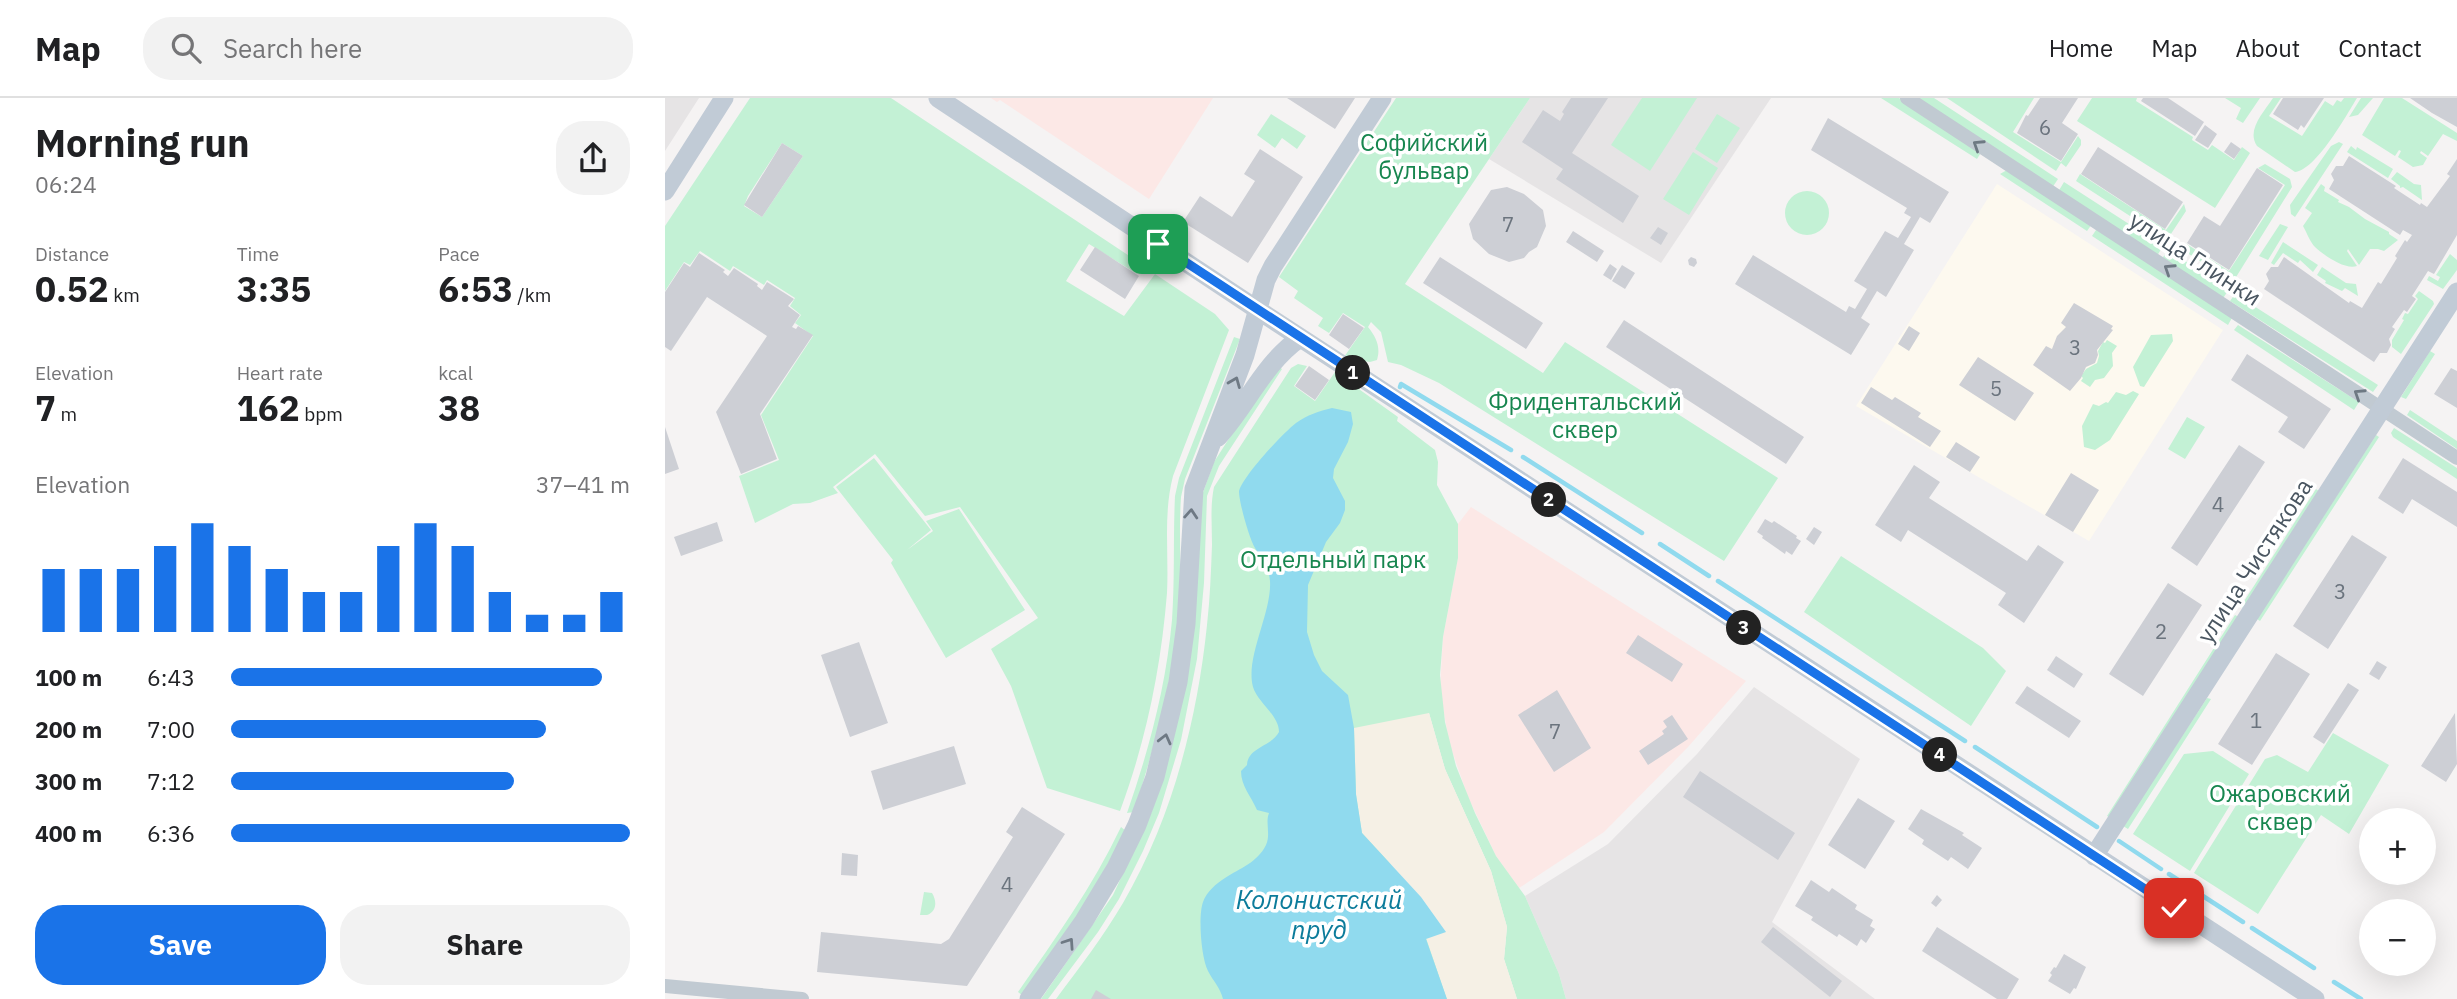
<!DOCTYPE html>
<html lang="en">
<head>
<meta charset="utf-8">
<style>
	body { margin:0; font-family:"IBM Plex Sans",sans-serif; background:#f2f2f2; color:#202124; height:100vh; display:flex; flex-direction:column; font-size:26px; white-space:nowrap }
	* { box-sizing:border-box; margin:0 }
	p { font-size:23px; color:#757577 }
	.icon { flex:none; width:38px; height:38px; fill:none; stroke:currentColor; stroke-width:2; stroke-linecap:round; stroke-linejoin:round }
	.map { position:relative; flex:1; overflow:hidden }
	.panel { display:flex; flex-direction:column; background:#fff; width:665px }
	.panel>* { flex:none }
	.controls { position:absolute; left:1694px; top:710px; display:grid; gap:14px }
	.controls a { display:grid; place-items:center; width:77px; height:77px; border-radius:50%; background:#fff; box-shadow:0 7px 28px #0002; font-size:35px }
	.pin { position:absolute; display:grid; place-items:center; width:60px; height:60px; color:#fff; margin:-30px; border-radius:14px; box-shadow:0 4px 10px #0006 }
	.km { position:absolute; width:35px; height:35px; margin:-18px; border-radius:50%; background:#222; color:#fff; font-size:19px; line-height:35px; text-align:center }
	.round { display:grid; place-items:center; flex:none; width:74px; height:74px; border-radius:28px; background:#f2f2f2 }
	.head { display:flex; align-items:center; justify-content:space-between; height:119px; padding:0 35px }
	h1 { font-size:38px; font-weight:700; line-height:52px }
	.stats { display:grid; grid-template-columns:repeat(3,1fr); gap:10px; height:119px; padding:7px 35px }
	.stats div { display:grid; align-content:center }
	.stats b { font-size:35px; font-weight:700 }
	.stats small { font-size:19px; font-weight:400 }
	.stats p { font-size:19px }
	.chart { height:196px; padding:14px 35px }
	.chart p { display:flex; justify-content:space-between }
	.chart svg { width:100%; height:126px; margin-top:7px; stroke:#1a73e8; stroke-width:6 }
	.primary-button { display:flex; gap:14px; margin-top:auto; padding:14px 35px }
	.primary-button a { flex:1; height:80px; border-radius:28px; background:#1a73e8; color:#fff; font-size:28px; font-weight:700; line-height:80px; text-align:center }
	.primary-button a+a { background:#f2f2f2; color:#202124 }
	ul { padding:0 35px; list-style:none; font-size:23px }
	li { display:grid; grid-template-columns:112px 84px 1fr; align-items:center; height:52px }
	li i { height:18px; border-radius:9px; background:#1a73e8 }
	header { display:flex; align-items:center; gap:42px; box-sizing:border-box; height:98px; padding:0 35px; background:#fff; border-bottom:2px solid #e0e0e0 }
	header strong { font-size:33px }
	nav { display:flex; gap:38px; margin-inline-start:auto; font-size:24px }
	.search { width:490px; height:63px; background:#f2f2f2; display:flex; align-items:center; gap:18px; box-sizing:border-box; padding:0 24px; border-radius:28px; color:#757577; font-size:26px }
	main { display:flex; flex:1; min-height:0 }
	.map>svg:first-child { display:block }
	.commercial { fill:#fdf9ef }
	.education { fill:#e6e4e5 }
	.medical { fill:#fce8e6 }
	.green { fill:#c3f1d5; fill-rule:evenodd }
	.sand { fill:#f5f0e5 }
	.water { fill:#90daee }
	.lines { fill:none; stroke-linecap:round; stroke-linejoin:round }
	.stream { stroke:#90daee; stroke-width:4.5 }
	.building { fill:#cdcfd5 }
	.street { stroke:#c1cad2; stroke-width:14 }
	.secondary { stroke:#c1cbd6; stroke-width:19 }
	.oneway { stroke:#6e7983 }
	.oneway2 { stroke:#6e7984 }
	.route-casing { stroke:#fff; stroke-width:14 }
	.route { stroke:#1a73e8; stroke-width:9 }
	.labels { text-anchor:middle; stroke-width:7; stroke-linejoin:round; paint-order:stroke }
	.number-label { font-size:21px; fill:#6b747e }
	.park-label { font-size:24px; fill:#17864f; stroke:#fff }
	.street-label { font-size:24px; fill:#4a5661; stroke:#fff }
	.water-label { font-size:26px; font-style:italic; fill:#0c7c9b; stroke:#fff }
</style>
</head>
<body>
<header>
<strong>Map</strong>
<div class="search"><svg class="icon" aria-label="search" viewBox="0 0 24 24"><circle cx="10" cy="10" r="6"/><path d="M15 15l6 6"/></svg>Search here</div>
<nav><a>Home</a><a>Map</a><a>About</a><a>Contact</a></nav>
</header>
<main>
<section class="panel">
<div class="head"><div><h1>Morning run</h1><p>06:24</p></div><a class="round"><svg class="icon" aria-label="share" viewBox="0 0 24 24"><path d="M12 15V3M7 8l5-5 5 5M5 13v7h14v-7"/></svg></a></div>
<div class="stats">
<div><p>Distance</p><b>0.52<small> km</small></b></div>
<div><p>Time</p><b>3:35</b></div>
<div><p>Pace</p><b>6:53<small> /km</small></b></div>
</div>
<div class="stats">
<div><p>Elevation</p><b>7<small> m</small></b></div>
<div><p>Heart rate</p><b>162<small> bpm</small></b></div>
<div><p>kcal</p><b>38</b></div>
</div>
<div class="chart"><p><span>Elevation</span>37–41 m</p>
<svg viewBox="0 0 160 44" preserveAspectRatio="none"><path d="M5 44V22M15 44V22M25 44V22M35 44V14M45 44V6M55 44V14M65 44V22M75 44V30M85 44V30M95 44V14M105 44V6M115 44V14M125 44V30M135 44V38M145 44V38M155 44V30"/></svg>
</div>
<ul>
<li><b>100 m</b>6:43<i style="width:93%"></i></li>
<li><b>200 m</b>7:00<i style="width:79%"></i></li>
<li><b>300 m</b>7:12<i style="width:71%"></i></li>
<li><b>400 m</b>6:36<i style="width:100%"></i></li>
</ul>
<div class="primary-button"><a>Save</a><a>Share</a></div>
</section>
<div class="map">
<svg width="1792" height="901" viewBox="0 0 1792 901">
	<rect width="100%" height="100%" fill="#f5f3f3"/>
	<path class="commercial" d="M1332,86L1558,232L1424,443L1191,308Z"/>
	<path class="education" d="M0,0H34L0,53Z
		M865,0H1106L996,165L824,61Z
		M1089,589L1195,661L1107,824L1210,901H901L894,876L860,798L943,746L1032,656Z"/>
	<path class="medical" d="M326,0H548L484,101L335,2L332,4Z
		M806,409L1081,583L1023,649L939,734L854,790L831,758L803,699L784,644L775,592L778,539L793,460V426Z"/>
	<path class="green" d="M85,0H226L478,167L472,176L424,146L401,183L459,218L490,176L550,216L564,232L508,378C498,416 504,456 502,495C496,570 481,643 455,713L382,690L346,588L326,551L373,520L295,409L260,418L210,356L168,389L173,395L145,405L128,406L90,425L74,378L114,362L96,317L148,238L130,225L136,217L125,208L130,200L102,182L99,187L68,168L65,173L35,153L25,167L19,164L0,193V128ZM117,45L138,58L97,119L79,108L83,98Z
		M731,0H865L740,186L878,275L900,244L1113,380L1059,463L774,285L736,267L723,264L716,234L706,224L703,229C711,239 716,249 712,262L705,264L681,261L679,259L700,229L678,215L664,235L653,228L658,220L629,200L633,193L614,179Z
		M977,0H1032L985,73L946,47Z
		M1216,0H1234L1317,53L1312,61Z
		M1249,0H1269L1393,81L1387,90Z
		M1282,0H1369L1348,34L1396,64L1413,38L1416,42V47L1401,69L1396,65L1391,73Z
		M1427,0H1472L1471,3L1528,39L1527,42L1543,52L1547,47L1569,62L1577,49L1585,55L1550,110L1412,23Z
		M1560,0H1595L1578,25L1571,21L1576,10Z
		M1608,0H1616L1604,18L1637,38L1660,3L1668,8L1672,2L1676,4L1679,0H1692C1681,18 1651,72 1630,74L1592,48C1581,32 1599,14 1608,0Z
		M1696,0H1708L1693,17L1684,19Z
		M1719,0H1737L1792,35V43L1778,36L1763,58L1756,53L1755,55L1762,60L1758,67L1748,69L1733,59L1736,53L1734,52L1730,58L1697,37Z
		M606,16L641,38L632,51L617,40L610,50L592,37Z
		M1052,16L1075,30L1052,65L1030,51Z
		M1674,44L1678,46L1630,119L1626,116L1625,107L1666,48Z
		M1686,48L1691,52L1692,49L1728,71L1723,80L1682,54Z
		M1028,54L1053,70L1024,117L998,101Z
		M1600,66L1625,81L1627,89L1568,184L1516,151L1520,145L1564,173L1620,87L1593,70Z
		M1342,72L1427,126L1422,133L1335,76Z
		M1732,74L1749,86L1756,87L1757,102L1738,89L1735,90V88L1726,81Z
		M1415,76L1501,132L1519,106L1521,113L1502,142L1411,83Z
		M1399,84L1498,148L1492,158L1393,94Z
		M1656,86L1660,89L1659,93L1674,102L1673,104L1684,109L1700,121L1724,134V136L1733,142L1719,153L1713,151H1705L1694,167L1683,151L1682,153L1692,168C1680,172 1660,158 1650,149C1645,144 1642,135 1638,128L1647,115L1640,110Z
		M1120 115a22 22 0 1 1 44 0a22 22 0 1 1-44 0Z
		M1615,126L1623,129L1603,162L1594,158Z
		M1433,129L1568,218L1563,227L1427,138Z
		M1618,144L1653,167L1648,174L1635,162L1633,165L1618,155L1609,167L1606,165Z
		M1503,152L1564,191L1557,202L1496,162Z
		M1785,156L1792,162V172L1778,191L1762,182L1764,178L1773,183L1775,179L1771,177Z
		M1657,169L1681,185L1691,186L1693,198L1680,190L1677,193L1660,185L1661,183L1652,177Z
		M1754,193L1768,203L1769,206L1736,256L1727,249V242L1739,222L1737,221L1740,215L1743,216L1753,201L1750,198Z
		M1570,196L1713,287L1708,294L1565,203Z
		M1573,227L1694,304L1689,312L1569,232Z
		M1507,236L1508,243L1479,289L1475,288L1468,269L1486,237Z
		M569,239L575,241L520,381L516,399C513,442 518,485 513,527C505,592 488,653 469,714L462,715C484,652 501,588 507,522C510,480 508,439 510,398L514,380Z
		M1442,242L1452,248L1447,255L1448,268L1439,280L1430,282L1425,289L1416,283L1418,280L1416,278L1421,271L1432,265L1434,258L1433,253L1438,244L1440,245Z
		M1765,253L1770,256L1741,301L1736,299Z
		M633,266L642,268L629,288L650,303L670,274L733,319L732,323L770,352L773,364L772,387L793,426V460L778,539L775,577L780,624L791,668L810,715L831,758L860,798L894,876L901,901H852L839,861L842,829L826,773L780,671L764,615L691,696L762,840L782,901H391C414,870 438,839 458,805C507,721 532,623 542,527C545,500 546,474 547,447C547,428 545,408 549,389L626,270Z
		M611,267L617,271L554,368L542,398L539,485L532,561L516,642L494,715L478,753L454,801L433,834L383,901H376L448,797L487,713L533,408L549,364Z
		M1468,293L1474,296L1445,342L1430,352L1419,349L1417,328L1428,306L1434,308L1441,304L1443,305L1451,294L1461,297Z
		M1745,312L1792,343V351L1742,317Z
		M1522,319L1540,329L1520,361L1503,351Z
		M1729,330L1792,370V381L1728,339L1726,335Z
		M1711,337L1714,339L1595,523L1592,521Z
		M209,360L266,432L242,452L268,433L261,423L294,411L360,512L281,560L226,465L228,462L171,389Z
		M1651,391L1654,393L1579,511L1576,508Z
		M1176,458L1318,550L1341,573L1306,628L1139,514Z
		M1570,517L1574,519L1446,720L1442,718Z
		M1542,600L1546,601L1463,731L1458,728Z
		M1668,635L1724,667L1684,736L1656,717L1593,816L1529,775L1600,661L1612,657L1643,674Z
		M1548,653L1584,676L1525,773L1468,736L1519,656Z
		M456,729L461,733L413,820L358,898L353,894C390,841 428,788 456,729Z
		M259,794L267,795C272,803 272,813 262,817H255Z"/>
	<path class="sand" d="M764,615L780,671L826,773L842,829L839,861L852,901H782L761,840L780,833L756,799L697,735L691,697L689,630Z"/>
	<path class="water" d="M667,310L686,314L688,326L683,344L669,371L668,380L680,403V412L675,425L661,444L643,487L642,534L649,557L657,573L683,597L689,630L691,696L697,735L756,799L781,834L761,841L782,901H558C555,889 548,883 543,873C536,859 533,818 538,804C542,793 551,786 560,780C575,770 592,765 601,747C606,736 600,725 604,715L592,712C586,698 576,688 576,673L582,667C583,649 606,649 614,634C614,617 593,605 588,589C580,559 607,515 605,483C604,469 597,461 590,450C584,440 574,404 574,393C579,377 617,336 631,325C642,317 654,313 667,310Z"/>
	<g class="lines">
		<path class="stream" d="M735,289L736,286L846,352
			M858,359L977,435
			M995,446L1044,478
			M1053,483L1300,643
			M1310,649L1432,729
			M1454,743L1496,771
			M1504,776L1578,824
			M1587,830L1649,870
			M1669,884L1696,901"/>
	</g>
	<path class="building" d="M622,0H690L670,31Z
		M906,0H943L907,55L974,98L958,125L891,81L898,71L857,44L878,12L895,23L899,16L897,14Z
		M1375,0H1413L1397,25L1413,36L1396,63L1352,35L1361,17L1363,18Z
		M1478,0H1503L1539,24L1530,38L1476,3Z
		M1618,0H1659L1639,30L1636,27L1633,32L1608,16Z
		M1745,0H1792V29L1767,15Z
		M1163,20L1284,94L1265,125L1255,119L1245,136L1239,146L1249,152L1221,199L1212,193L1196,220L1205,226L1186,257L1070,186L1088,157L1181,214L1184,208L1190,211L1202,191L1189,183L1220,133L1233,140L1246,119L1239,115L1242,110L1146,52Z
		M1540,27L1552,36L1543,50L1530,42Z
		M1566,44L1576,51L1569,61L1559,54Z
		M117,45L138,58L97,119L79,107Z
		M1433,49L1518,104L1500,131L1416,76Z
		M595,51L638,79L583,165L518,124L535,98L567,119L590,83L579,76Z
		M1684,58L1731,88L1729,90L1755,107L1756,105L1762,109L1785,78L1782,76L1792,61V137L1769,176L1763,173L1747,198L1751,201L1742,214L1739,212L1727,229L1730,231L1724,241L1726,247L1722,255H1715L1709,264L1599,191L1604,183L1601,176L1606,169H1613L1619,159L1684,205L1685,203L1697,210L1713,184L1716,186L1732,160L1730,158L1740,142L1742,144L1747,137L1738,132L1735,137L1664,91L1669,82L1666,76L1671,68H1678Z
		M1592,70L1618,87L1564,172L1522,145L1539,118L1555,128Z
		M842,89L859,96L878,112L881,128L872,149L864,154L859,160L844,164L824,156L808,141L804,126L826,92Z
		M993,129L1003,135L996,147L985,140Z
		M908,133L939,153L932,164L901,144Z
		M430,149L474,178L460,201L415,172Z
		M34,155L60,172L58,174L63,178L69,170L93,186L92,188L97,192L102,184L129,201L123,208L135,217L127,229L131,231L133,228L148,237L95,316L112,361L76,376L51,314L102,238L42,199L6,253L0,249V194L19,165L25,169Z
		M775,159L878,225L861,251L758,185Z
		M1026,159L1031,161L1032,165L1029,169L1024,167L1023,162Z
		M945,166L952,171L946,182L938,177Z
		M957,167L970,175L960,191L947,183Z
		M1409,205L1448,228L1446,231L1448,232L1432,252L1433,257L1430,265L1421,269L1416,280L1405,293L1368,267L1381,248L1387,251L1392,238L1401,229L1396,225Z
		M678,216L699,230L684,251L664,237Z
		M959,222L1139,339L1121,366L941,249Z
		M1244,228L1255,235L1244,253L1233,246Z
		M1582,256L1666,311L1639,351L1613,334L1623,319L1566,282Z
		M1313,259L1369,295L1350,323L1294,287Z
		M644,268L664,282L650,302L630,288Z
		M1786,270L1792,273V310L1769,296Z
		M1206,289L1227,302L1230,299L1256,315L1253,319L1276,333L1265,349L1196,305Z
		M0,329L14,371L0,376Z
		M1291,344L1315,359L1305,374L1281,359Z
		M1574,347L1600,364L1532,468L1506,450Z
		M1738,360L1792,394V429L1747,401L1738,416L1713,400Z
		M1249,367L1275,384L1264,400L1362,463L1373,447L1399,464L1359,525L1333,507L1341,495L1243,432L1236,444L1210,427Z
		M1406,375L1434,392L1408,434L1380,417Z
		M1100,421L1107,425L1109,423L1132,438L1131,440L1136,443L1127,457L1121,453L1120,456L1097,440L1098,438L1092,434Z
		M52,424L58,443L16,458L9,439Z
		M1149,429L1157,434L1149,447L1141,441Z
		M1687,437L1722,459L1663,551L1628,528Z
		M1503,485L1537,507L1478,598L1444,576Z
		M973,537L1018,566L1007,584L961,555Z
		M194,544L223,625L185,639L156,557Z
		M1611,555L1645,576L1587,667L1553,646Z
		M1391,558L1418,576L1409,590L1382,572Z
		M1712,563L1722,569L1714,582L1704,576Z
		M1683,585L1694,592L1659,646L1648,639Z
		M1362,588L1416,623L1404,640L1350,605Z
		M892,592L926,650L889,674L853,617Z
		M1790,615L1792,666L1781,684L1756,668Z
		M1007,617L1023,641L983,667L974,653L999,636L997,633L1002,629L998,623Z
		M289,648L301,686L218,712L206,673Z
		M1035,673L1130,735L1113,762L1018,699Z
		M1193,700L1230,723L1200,771L1163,747Z
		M357,709L400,736L302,888L152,874L156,834L276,846L284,841L348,739L341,734Z
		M1256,711L1299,735L1297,737L1317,750L1303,771L1286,759L1283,763L1257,746L1259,742L1243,731Z
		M177,755L193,757L192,778L176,777Z
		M1146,782L1164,794L1167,790L1192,807L1190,811L1208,822L1205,828L1210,831L1201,845L1196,841L1192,848L1174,836L1172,839L1146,822L1148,819L1130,808Z
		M1272,797L1277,802L1271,809L1266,805Z
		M1108,829L1177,883L1165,899L1096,844Z
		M1272,829L1354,881L1342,901H1332L1257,853Z
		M1399,856L1421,869L1411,891L1409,890L1405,896L1383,883L1387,877L1385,875L1389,869L1391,870Z
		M431,892L446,901H426Z"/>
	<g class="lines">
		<path class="street" d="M1242,0L1792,360
			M0,888L137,901"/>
		<path class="secondary" d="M273,0L593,212L1650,901
			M0,93L59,0
			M553,339C582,307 599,265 635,240
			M1429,758L1792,194
			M364,901L419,823L451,770L472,727L490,679L513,584L521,526L529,391L580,257L601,182L608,168L717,0"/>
	</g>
	<defs><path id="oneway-chevron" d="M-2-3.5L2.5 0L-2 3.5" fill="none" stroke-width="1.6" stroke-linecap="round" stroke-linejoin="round" transform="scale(1.75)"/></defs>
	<g class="oneway">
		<use href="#oneway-chevron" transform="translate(1313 47) rotate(-147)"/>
		<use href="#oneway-chevron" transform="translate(1504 171) rotate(-147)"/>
		<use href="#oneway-chevron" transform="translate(1694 296) rotate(-147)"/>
	</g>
	<g class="oneway2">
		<use href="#oneway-chevron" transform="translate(570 284) rotate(-68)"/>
		<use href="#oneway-chevron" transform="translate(526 416) rotate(-86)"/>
		<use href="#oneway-chevron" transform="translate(500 641) rotate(-76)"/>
		<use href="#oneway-chevron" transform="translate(404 845) rotate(-56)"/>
	</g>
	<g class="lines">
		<g class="route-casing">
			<path id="route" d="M493,146L1509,810"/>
		</g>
		<use href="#route" class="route"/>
	</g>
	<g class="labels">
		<g class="number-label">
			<text x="1380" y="37">6</text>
			<text x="843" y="134">7</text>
			<text x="1410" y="257">3</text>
			<text x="1331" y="298">5</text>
			<text x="1553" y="414">4</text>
			<text x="1675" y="501">3</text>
			<text x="1496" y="541">2</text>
			<text x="1591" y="630">1</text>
			<text x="890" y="641">7</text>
			<text x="342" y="794">4</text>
		</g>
		<g class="park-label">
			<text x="759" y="53">Софийский<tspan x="759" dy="28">бульвар</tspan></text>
			<text x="920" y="312">Фридентальский<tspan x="920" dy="28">сквер</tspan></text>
			<text x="668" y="470">Отдельный парк</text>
			<text x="1615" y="704">Ожаровский<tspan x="1615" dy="28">сквер</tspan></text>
		</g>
		<g class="street-label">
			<text transform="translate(1530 161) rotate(33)" y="8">улица Глинки</text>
			<text transform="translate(1590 463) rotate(-57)" y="8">улица Чистякова</text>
		</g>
		<g class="water-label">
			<text x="654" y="811">Колонистский<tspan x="654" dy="30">пруд</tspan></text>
		</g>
	</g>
</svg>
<div class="controls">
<a>+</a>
<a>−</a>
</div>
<div class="pin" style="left:493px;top:146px;background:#1e9e55"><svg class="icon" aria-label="arrive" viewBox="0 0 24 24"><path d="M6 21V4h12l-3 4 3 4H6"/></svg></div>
<div class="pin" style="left:1509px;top:810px;background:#d93025"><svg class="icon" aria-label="check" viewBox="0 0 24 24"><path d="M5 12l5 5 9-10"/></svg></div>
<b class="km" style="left:688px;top:275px">1</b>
<b class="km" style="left:884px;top:402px">2</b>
<b class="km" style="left:1079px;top:530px">3</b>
<b class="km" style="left:1275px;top:657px">4</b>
</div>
</main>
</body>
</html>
